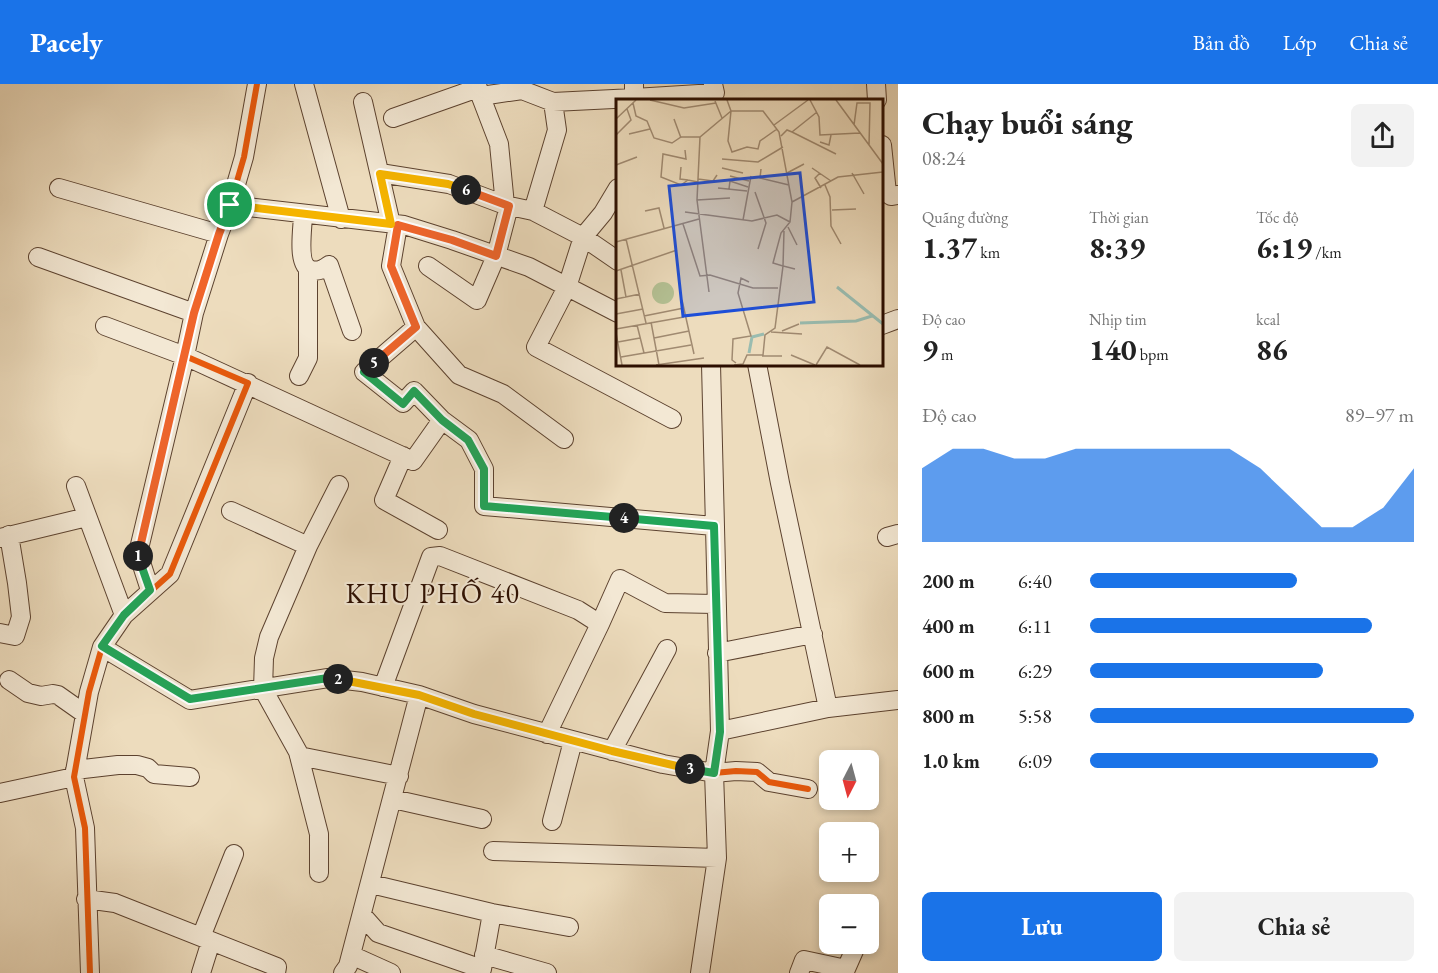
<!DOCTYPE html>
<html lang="vi">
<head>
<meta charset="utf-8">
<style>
	body { margin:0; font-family:"EB Garamond",serif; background:#f2f2f2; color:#222; height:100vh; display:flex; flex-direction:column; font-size:22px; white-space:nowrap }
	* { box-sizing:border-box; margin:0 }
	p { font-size:20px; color:#767676 }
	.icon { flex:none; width:33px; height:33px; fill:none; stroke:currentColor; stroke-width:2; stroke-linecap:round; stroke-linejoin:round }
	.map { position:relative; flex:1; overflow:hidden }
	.drawer { display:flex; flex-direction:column; background:#fff; width:540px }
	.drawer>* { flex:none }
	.needle { width:39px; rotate:186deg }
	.fabs { position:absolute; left:819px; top:666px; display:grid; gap:12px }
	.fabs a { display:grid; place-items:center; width:60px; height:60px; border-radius:9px; background:#fff; box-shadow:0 3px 9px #0003; font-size:30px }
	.pin { position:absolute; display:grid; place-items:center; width:51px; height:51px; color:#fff; margin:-26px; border:3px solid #fff; border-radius:50%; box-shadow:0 2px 6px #0007 }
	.km { position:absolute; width:30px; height:30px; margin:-15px; border-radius:50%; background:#222; color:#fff; font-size:16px; line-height:30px; text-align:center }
	.round { display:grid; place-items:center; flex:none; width:63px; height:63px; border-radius:9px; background:#f2f2f2 }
	.overview { display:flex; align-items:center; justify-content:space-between; height:102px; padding:0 24px }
	h1 { font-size:33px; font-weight:700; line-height:45px }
	.figures { display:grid; grid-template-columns:repeat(3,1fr); gap:9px; height:102px; padding:6px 24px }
	.figures div { display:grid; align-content:center }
	.figures b { font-size:30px; font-weight:700 }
	.figures small { font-size:16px; font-weight:400 }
	.figures p { font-size:16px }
	.chart { height:168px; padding:12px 24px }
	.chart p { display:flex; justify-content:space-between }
	.chart svg { width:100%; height:108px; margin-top:6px; fill:#1a73e8; opacity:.7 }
	.cta { display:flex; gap:12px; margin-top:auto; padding:12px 24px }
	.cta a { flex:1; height:69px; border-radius:9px; background:#1a73e8; color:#fff; font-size:24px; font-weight:700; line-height:69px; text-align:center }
	.cta a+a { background:#f2f2f2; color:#222 }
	ul { padding:0 24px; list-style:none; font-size:20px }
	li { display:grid; grid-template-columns:96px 72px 1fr; align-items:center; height:45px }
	li i { height:15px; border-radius:8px; background:#1a73e8 }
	header { display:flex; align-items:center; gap:36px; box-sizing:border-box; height:84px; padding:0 30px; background:#1a73e8; color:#fff }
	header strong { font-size:28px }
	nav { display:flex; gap:33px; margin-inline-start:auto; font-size:21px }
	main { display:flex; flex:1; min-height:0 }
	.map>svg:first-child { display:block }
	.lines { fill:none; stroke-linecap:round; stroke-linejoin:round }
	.minor-casing { stroke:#5c422f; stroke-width:20 }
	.minor { stroke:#f3e8d4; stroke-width:18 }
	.cycleway-casing { stroke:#f3e8d4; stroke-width:10 }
	.cycleway { stroke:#e8590c; stroke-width:6 }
	.split-1-casing { stroke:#fff; stroke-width:12 }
	.split-2-casing { stroke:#fff; stroke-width:12 }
	.split-3-casing { stroke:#fff; stroke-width:12 }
	.split-4-casing { stroke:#fff; stroke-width:12 }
	.split-5-casing { stroke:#fff; stroke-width:12 }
	.split-6-casing { stroke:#fff; stroke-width:12 }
	.split-7-casing { stroke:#fff; stroke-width:12 }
	.split-1 { stroke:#f0652b; stroke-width:8 }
	.split-2 { stroke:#22a559; stroke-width:8 }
	.split-3 { stroke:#f5b400; stroke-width:8 }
	.split-4 { stroke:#22a559; stroke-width:8 }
	.split-5 { stroke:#22a559; stroke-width:8 }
	.split-6 { stroke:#f0652b; stroke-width:8 }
	.split-7 { stroke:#f5b400; stroke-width:8 }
	.labels { text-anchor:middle; stroke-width:4.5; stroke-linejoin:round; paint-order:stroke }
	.neighbourhood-label { font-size:28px; letter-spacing:1.5px; fill:#2c0e00; stroke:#f3e8d4 }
	.inset-river { fill:none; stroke:#99bcb0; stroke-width:3 }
	.inset-road { fill:none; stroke:#a08a71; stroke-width:1.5 }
	.view { fill:#1d4ed8; fill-opacity:0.15; stroke:#1d4ed8; stroke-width:3 }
	.inset-edge { fill:none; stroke:#2c0e00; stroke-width:3 }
</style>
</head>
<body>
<header>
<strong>Pacely</strong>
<nav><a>Bản đồ</a><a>Lớp</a><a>Chia sẻ</a></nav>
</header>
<main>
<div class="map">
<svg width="898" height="889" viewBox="0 0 898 889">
	<rect width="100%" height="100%" fill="#eddcbd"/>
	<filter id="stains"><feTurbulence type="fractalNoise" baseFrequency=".00333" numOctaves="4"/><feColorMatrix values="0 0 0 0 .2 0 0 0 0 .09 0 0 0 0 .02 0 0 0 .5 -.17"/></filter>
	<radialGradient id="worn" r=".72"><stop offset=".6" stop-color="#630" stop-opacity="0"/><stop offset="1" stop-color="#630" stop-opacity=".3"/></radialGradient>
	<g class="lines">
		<g class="minor-casing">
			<path id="minor" d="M257,0L244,73L230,121L219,150L194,229L185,272L413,377L442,336L469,356L484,385V422L714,442
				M304,0L341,135
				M476,0L499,60L505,121
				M634,0V14L715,9L713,0
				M876,0L877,16
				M481,12L522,6L553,18L634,14
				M363,18L391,140
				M393,34L478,4
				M882,61L887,109L891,112L898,111
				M380,89L449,100L505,121L533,127L583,153L618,177
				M59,104L219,150
				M618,104L603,129L583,153L567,203L536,263L672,335
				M230,121L404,141L452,156L529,183L618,229
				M533,127L557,46L553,18
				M303,130C303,144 296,181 311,186C318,188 324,185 329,181L352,247
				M398,141L391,182L416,243L459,291L503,310L564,355
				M38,173L194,229
				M428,182L477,216L496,172L509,122
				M882,241L898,235
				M105,242L185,272L138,469L150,506
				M416,243L364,288L403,319L414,307L442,336
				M757,280L780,399L828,624
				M299,292L308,274V184
				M403,372L384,416L438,446
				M76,402L124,531
				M231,427L308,462
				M887,453L898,450
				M0,454L87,433
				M0,549L15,552L21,533L17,499L9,451
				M102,563L190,616L328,594L362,598L419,611L474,630L663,680L714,689L736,687L757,688L769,698L808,705
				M717,569L813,550
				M9,596L28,609L41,612L53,610L58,611L85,630
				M383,603L431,473L440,472L578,526L600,540L620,495L665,519L715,520
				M720,647L828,624L898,616
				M547,650L600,540
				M612,667L667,565
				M299,672L399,692
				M75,686L118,681H137L148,684L154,690L190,693
				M0,709L74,693
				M393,715L482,735
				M552,737L573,657
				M493,767L717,774
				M319,789V750L298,668L263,605L264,574L269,553L308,462L339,401
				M371,800L492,829L569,843
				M86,815L115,819L277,883L276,889
				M362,831L378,849L482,885L492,829
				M201,853L234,770
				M351,871L391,889
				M484,871L547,889
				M90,889L85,744L74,693L89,608L102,563L124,531L170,490L248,299
				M201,889L211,857
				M343,889L348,882L419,611
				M700,889L717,774L714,689L720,647L711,280
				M799,889L804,876L846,885L857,860"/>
		</g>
		<use href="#minor" class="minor"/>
		<g class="cycleway-casing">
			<path id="cycleway" d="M102,563L190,616L328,594L362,598L419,611L474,630L663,680L714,689L736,687L757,688L769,698L808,705
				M90,889L85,744L74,693L89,608L102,563L124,531L170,490L248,299L185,272L194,229L219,150L230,121L244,73L257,0"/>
		</g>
		<use href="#cycleway" class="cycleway"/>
	</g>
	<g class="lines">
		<g class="split-1-casing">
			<path id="split-1" d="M138,472L194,229L219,150L230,121"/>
		</g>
		<g class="split-2-casing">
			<path id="split-2" d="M138,472L150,506L124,531L102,562L190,615L328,594L338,595"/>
		</g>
		<g class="split-3-casing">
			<path id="split-3" d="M338,595L419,611L474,630L612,667L690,685"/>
		</g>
		<g class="split-4-casing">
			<path id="split-4" d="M624,434L714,442L720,648L714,689L690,685"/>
		</g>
		<g class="split-5-casing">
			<path id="split-5" d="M374,279L364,288L403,320L414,307L442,336L468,356L484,385V422L624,434"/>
		</g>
		<g class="split-6-casing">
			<path id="split-6" d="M374,279L416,243L391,182L398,141L452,156L496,172L509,122L466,106"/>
		</g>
		<g class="split-7-casing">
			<path id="split-7" d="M230,121L391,140L380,90L448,100L466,106"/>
		</g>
		<use href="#split-1" class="split-1"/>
		<use href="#split-2" class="split-2"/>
		<use href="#split-3" class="split-3"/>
		<use href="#split-4" class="split-4"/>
		<use href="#split-5" class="split-5"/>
		<use href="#split-6" class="split-6"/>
		<use href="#split-7" class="split-7"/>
	</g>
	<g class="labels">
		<g class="neighbourhood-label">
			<text x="433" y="519">KHU PHỐ 40</text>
		</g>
	</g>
	<g transform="translate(616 15)">
		<rect width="267" height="267" fill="#eddcbd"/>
		<path d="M36 194a11 11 0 1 1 22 0a11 11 0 1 1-22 0Z" fill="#b4c194"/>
		<path class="inset-river" d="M221,188L267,225M184,224L240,222L256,217M133,254L136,238L148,235"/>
		<path class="inset-road" d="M34,1L68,9L100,4M111,1L115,12H147L163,33L176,103L174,123L165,134L157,164L167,167L159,229L149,236L147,256H131L127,265L118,266M194,1L203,18L204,36L244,34M220,1L267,65M99,2L106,19M17,4L20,17L31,22L38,39L56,44L65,38H84L115,12M115,12L112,42L116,53L131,48L142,50L144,42L161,30M0,20L20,1M58,20L65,39M158,26L192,1M238,26L241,4H254L253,47M176,33L201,13M13,35L34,30M0,36L15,21L11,10M165,37L171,31L176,33L220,55M84,38L81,101L93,193M204,43L213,46L215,36M69,51L70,60L47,55L45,78L65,86L72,81L82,83M106,60L142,63L167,48M0,66L21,58M65,68L64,80L72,81M106,69L127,74M196,69L215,82M145,70L144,79L173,86M171,74L188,65M204,74L199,79L205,89M236,74L248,95M114,77L133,82M82,80L97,82L101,76M209,86L214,98L215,127L225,145M102,89L131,92M113,90L114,82L132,88M139,93L150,124L142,150M81,101L114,99M176,103L222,78L267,73M216,111L240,110M29,112L43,109L48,129M69,113L136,122L161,116L174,123M127,121L135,77M67,125L84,177L94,176L137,189H162M172,128L181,146M168,132L167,167L179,170M10,140L30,224M0,143L83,120M5,171L10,198M0,172L61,151M0,200L24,195M66,201L78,255M0,215L27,210M28,217L68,209M35,223L43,266M21,226L28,254M0,230L68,218M166,232L183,225M155,233L186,235M0,234L6,266M38,239L73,232M2,243L24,239M175,256L199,266M146,257H166M5,258L75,246M120,264L116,261L117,240L135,237L122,194L125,179L133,183M40,266L88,259M200,266L211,248L244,266"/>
		<path class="view" d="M184,74L198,203L67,217L53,87Z"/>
		<rect width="267" height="267" class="inset-edge"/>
	</g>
	<rect width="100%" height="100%" filter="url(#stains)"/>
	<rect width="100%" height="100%" fill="url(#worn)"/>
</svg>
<div class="fabs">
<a><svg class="needle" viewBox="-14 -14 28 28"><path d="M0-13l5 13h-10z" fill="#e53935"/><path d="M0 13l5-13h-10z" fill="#767676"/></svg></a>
<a>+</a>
<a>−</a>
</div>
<div class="pin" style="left:230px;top:121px;background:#1e9e55"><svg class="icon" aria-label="arrive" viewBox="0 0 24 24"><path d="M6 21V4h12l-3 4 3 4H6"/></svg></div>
<b class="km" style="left:138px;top:472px">1</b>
<b class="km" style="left:338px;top:595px">2</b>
<b class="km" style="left:690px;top:685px">3</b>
<b class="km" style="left:624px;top:434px">4</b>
<b class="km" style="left:374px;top:279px">5</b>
<b class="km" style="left:466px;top:106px">6</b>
</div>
<section class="drawer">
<div class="overview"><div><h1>Chạy buổi sáng</h1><p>08:24</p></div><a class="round"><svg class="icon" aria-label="share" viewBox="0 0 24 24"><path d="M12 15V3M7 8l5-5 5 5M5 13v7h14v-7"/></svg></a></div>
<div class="figures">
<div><p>Quãng đường</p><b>1.37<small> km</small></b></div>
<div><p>Thời gian</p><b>8:39</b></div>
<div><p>Tốc độ</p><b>6:19<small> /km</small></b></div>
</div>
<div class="figures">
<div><p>Độ cao</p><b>9<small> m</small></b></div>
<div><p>Nhịp tim</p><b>140<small> bpm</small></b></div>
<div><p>kcal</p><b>86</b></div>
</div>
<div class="chart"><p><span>Độ cao</span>89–97 m</p>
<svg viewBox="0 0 160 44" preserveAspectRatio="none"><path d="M0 44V14L10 6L20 6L30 10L40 10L50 6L60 6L70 6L80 6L90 6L100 6L110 14L120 26L130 38L140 38L150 30L160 14V44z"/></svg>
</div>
<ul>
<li><b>200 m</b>6:40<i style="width:64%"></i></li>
<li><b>400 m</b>6:11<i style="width:87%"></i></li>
<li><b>600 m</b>6:29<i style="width:72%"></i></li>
<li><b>800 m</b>5:58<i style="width:100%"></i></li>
<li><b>1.0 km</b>6:09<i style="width:89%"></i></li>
</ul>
<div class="cta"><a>Lưu</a><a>Chia sẻ</a></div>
</section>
</main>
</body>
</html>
